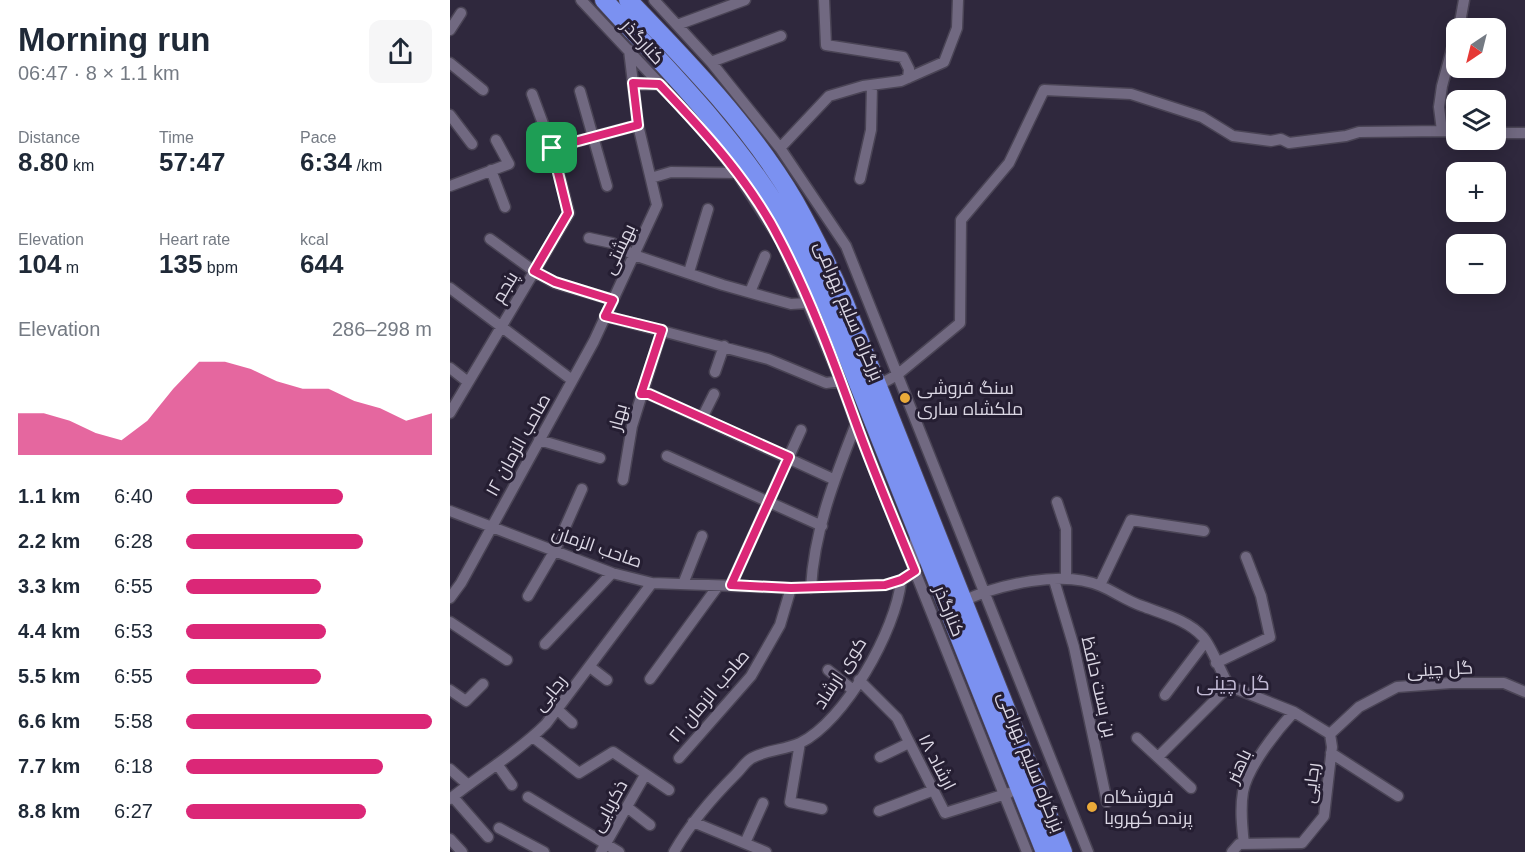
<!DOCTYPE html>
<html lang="en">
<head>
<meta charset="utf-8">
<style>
	body { margin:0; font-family:Arial,Cairo,sans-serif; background:#f6f6f7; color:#1f2937; height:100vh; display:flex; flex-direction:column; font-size:22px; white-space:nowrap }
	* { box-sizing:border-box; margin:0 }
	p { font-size:20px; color:#747a83 }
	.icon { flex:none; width:33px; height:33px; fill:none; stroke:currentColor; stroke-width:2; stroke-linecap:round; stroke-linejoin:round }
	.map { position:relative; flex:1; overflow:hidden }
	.sheet { display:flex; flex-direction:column; background:#fff; width:450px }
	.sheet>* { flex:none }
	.needle { width:39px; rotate:215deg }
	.controls { position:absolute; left:996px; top:18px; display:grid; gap:12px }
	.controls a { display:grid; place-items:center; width:60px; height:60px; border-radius:12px; background:#fff; box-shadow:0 3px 15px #0003; font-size:30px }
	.pin { position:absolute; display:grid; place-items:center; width:51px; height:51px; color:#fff; margin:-26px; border-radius:12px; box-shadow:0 3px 9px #0006 }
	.round { display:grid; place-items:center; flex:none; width:63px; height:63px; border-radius:12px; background:#f6f6f7 }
	.summary { display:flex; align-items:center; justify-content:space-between; height:102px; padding:0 18px }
	h1 { font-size:33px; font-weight:700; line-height:45px }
	.figures { display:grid; grid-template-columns:repeat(3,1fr); gap:9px; height:102px; padding:6px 18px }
	.figures div { display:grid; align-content:center }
	.figures b { font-size:26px; font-weight:700 }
	.figures small { font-size:16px; font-weight:400 }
	.figures p { font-size:16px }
	.chart { height:168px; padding:12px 18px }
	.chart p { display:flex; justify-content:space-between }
	.chart svg { width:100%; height:108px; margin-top:6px; fill:#db2777; opacity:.7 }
	ul { padding:0 18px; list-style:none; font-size:20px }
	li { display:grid; grid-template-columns:96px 72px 1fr; align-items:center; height:45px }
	li i { height:15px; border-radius:8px; background:#db2777 }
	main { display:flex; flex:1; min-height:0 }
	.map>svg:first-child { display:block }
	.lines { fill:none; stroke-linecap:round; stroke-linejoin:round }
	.street-casing { stroke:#4a4455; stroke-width:13 }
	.highway-casing { stroke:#4a4455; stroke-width:20 }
	.street { stroke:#716981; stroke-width:10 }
	.highway { stroke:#7b91f1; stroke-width:18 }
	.route-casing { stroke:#fff; stroke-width:12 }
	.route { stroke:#db2777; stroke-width:8 }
	.poi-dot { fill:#ebaa39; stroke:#251e32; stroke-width:2 }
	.labels { text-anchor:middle; stroke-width:6; stroke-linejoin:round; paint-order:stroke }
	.street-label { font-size:18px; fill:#dbd7e4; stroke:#251e32 }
	.poi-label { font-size:18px; fill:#dbd7e4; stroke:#251e32; text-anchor:start }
	.neighbourhood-label { font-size:20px; fill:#c3bbd6; stroke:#251e32 }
</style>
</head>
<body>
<main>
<section class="sheet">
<div class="summary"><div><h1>Morning run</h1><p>06:47 · 8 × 1.1 km</p></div><a class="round"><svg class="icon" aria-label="share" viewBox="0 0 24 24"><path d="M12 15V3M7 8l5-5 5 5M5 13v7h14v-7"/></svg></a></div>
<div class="figures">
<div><p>Distance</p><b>8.80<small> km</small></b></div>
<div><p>Time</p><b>57:47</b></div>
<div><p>Pace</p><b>6:34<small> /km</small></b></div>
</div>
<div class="figures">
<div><p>Elevation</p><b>104<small> m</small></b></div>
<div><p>Heart rate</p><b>135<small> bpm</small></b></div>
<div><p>kcal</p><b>644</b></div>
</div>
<div class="chart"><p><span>Elevation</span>286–298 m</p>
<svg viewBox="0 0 160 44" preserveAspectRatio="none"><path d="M0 44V27L10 27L20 30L30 35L40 38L50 30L60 17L70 6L80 6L90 9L100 14L110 17L120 17L130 22L140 25L150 30L160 27V44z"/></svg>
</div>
<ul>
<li><b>1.1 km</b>6:40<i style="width:64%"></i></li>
<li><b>2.2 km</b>6:28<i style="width:72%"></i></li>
<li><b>3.3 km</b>6:55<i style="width:55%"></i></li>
<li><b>4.4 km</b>6:53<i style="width:57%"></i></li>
<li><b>5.5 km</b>6:55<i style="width:55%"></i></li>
<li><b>6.6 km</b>5:58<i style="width:100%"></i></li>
<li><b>7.7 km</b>6:18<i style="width:80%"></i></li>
<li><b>8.8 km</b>6:27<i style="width:73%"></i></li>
</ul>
</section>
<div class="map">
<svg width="1075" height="852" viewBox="0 0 1075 852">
	<rect width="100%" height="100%" fill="#2f283d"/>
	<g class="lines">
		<g class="street-casing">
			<path id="street" d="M131,0L255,132L287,173L331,241L391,381L406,424L577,852
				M204,0L261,62L330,148L396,246L638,852
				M374,0L376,45L453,57L459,69L458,78
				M227,25L295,0
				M1009,28L1014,0
				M0,30L11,13
				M261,62L331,36
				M0,63L33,90
				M183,83L213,85
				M130,91L157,186
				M82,94L102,148
				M0,115L22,144
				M992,131L1006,132
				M1046,133H1075
				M330,148L379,96L413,86L451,81L494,62L507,28L508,0
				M41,170L55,207
				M201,178L221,172L287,173
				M410,179L421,130L422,85
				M0,186L59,164L46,140
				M139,238L162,243L184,255L273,285L341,304L358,303
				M40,239L84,271L105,283L163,300
				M239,272L258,209
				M0,288L122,380
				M300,292L315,256
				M155,316L318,359L376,383L391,381
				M0,368L18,382
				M265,372L274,346
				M427,386L447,375L510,323L511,220L559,163L594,90L681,94L752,117L783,136L821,141L831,139L839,143L896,136L909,132L992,131L989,107L992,86L1006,34
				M191,394H199L383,479
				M0,413L119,213L102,148L188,125L179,50
				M252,418L264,394
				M89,440L150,458
				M217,456L372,526
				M173,480L182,426L212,330
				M607,502L616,529V579
				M0,511L162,573L202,583L341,588L435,585L451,581L465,571V536
				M604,580L624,647L657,802
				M233,584L252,536
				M281,585L351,430
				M650,585L681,520L754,531
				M361,588C364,531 385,477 406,424
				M78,596L105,550L132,489
				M0,598L11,583L144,341L207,205L188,125
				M513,601C548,585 613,569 651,586C665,592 677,601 692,606C713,614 738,620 753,637C762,647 771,673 779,686L844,712L880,734
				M0,622L57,660
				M95,644L162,573
				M766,663L820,637L811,596L796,557
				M140,667L157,680
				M378,670L403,690
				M200,679L268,586
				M409,680L447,718L495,813L559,793
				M0,690L16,701L33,684
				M715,695L756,641
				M109,711L122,723
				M880,734L909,707L947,687L1001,683H1054L1075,692
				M83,737L129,773L163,752L219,790
				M687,738L741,788
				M350,743L340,802L372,809
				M881,753L948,796
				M430,757L459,743
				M708,757L779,686
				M229,758L301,676L330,625L341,588
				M47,764L62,785
				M0,769L17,784
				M3,797L38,837
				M78,797L169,852
				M0,799C31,774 67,753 96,724L202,583
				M177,807L200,825
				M429,811L484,790
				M243,822L316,852
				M49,828L94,852
				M0,839L12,852
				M295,843L313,803
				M794,844C792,827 790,809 793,792C797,768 827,730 844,712
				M151,852L195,775
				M224,852C241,822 262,798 286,774C291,769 296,761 302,758C316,750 335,750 350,743C395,721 446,630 451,581
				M782,852L789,844L852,843L874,816L882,747L880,734"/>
		</g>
		<g class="highway-casing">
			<path id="highway" d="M154,0C215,67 281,132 329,210C348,241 362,275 378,308L595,852
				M178,0C238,62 301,127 345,202C363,234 379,267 394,301L613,852"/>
		</g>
		<use href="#street" class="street"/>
		<use href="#highway" class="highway"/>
	</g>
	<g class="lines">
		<g class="route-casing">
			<path id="route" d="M183,83L209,84C255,132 301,182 331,242C361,300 384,362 406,423C424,473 445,522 465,571L451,580L435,585L341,588L281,585L339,457L199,394H191L212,330L155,316L163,300L105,282L84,271L118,213L102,148L188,125Z"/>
		</g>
		<use href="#route" class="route"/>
	</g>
	<g class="poi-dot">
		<circle cx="455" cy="398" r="6"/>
		<circle cx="642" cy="807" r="6"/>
	</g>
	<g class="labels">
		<g class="street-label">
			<text transform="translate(193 42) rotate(48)" y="6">کنارگذر</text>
			<text transform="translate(169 249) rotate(-65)" y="6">بهشتی</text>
			<text transform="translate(55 287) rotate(-59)" y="6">پنجم</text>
			<text transform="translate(399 311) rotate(67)" y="6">بزرگراه سلیم بهرامی</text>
			<text transform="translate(168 417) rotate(-75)" y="6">بهار</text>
			<text transform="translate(68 445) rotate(-61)" y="6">صاحب الزمان ۱۲</text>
			<text transform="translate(147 547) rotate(19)" y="6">صاحب الزمان</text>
			<text transform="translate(499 611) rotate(68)" y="6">کنارگذر</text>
			<text transform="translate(990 669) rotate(-3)" y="6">گل چینی</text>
			<text transform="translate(390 673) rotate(-57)" y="6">کوی ارشاد</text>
			<text transform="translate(649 687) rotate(77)" y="6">بن بست حافظ</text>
			<text transform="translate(100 693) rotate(-51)" y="6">رجایی</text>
			<text transform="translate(259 696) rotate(-50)" y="6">صاحب الزمان ۲۱</text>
			<text transform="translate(487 762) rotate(63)" y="6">ارشاد ۱۸</text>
			<text transform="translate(581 762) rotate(68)" y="6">بزرگراه سلیم بهرامی</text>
			<text transform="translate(789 766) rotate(-65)" y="6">باهنر</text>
			<text transform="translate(861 783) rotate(-83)" y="6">رجایی</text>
			<text transform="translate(159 806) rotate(-61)" y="6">ذکریایی</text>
		</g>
		<g class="poi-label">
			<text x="467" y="394">سنگ فروشی<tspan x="467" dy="21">ملکشاه ساری</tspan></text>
			<text x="654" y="803">فروشگاه<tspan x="654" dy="21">پرنده کهروبا</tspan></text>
		</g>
		<g class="neighbourhood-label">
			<text x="783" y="690">گل چینی</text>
		</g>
	</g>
</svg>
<div class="controls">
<a><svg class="needle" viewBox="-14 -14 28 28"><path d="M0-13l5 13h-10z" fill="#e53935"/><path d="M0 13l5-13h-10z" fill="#747a83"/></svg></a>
<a><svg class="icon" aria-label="layers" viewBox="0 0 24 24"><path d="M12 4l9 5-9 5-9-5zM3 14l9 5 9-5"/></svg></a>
<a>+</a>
<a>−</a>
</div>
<div class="pin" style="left:102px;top:148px;background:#1e9e55"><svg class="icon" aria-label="arrive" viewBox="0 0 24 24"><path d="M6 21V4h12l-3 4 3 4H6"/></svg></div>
</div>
</main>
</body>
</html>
